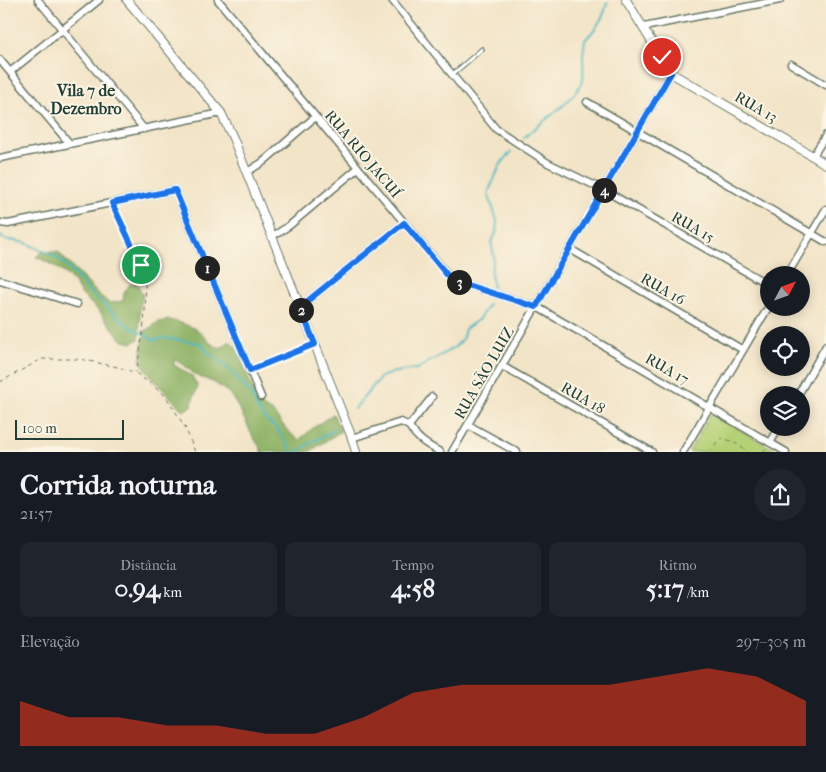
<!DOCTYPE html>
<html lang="pt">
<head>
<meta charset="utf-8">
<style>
	body { margin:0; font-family:"IM FELL French Canon",serif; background:#20242c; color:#f1f3f6; height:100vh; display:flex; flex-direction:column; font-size:19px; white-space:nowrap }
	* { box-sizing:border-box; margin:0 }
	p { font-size:16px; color:#9ea1a6 }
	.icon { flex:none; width:28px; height:28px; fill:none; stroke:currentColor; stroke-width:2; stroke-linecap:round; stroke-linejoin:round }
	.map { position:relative; height:452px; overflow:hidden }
	.drawer { display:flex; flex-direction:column; background:#171b24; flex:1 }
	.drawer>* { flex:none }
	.needle { width:32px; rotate:49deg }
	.fabs { position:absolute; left:760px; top:266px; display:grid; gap:10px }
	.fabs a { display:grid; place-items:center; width:50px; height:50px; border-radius:50%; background:#171b24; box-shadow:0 2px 12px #0003; font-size:25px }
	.scale { position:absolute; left:15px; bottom:12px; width:109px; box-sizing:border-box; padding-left:5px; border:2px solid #1f3d34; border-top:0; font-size:14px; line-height:18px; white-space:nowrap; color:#1f3d34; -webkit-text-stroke:4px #fcf5e5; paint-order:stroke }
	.pin { position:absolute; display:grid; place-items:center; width:42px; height:42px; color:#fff; margin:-21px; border:2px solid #fff; border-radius:50%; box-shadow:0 1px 5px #0007 }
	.km { position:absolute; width:25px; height:25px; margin:-12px; border-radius:50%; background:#222; color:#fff; font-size:14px; line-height:25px; text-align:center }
	.round { display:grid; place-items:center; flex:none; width:52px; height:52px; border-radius:26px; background:#20242c }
	.overview { display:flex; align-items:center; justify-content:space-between; height:85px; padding:0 20px }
	h1 { font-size:28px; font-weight:700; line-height:38px }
	.figures { display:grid; grid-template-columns:repeat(3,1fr); gap:8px; height:85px; padding:5px 20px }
	.figures div { display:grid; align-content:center; border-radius:10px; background:#20242c; text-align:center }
	.figures b { font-size:25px; font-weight:700 }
	.figures small { font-size:14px; font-weight:400 }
	.figures p { font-size:14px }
	.chart { height:140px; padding:10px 20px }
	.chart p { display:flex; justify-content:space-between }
	.chart svg { width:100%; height:90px; margin-top:5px; fill:#c8321e; opacity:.7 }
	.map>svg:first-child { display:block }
	.green { fill:#b5d176; stroke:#6a8755 }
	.forest { fill:#90b367; stroke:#58784e }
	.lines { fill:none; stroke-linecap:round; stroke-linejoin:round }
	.stream { stroke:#46b6be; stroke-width:2 }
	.service-casing { stroke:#697767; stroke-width:5.5 }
	.minor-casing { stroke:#697767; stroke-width:9 }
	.tertiary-casing { stroke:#697767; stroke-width:10 }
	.path { stroke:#697767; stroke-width:1; stroke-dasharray:4 4; stroke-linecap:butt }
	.service { stroke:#fff; stroke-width:3 }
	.minor { stroke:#fff; stroke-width:6 }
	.tertiary { stroke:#fff; stroke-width:8 }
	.route-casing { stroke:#fff; stroke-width:10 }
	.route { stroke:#1a73e8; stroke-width:6 }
	.labels { text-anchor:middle; stroke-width:4; stroke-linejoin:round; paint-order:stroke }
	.street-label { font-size:15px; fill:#1f3d34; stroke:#fcf5e5 }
	.neighbourhood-label { font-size:16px; font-weight:bold; fill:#1f3d34; stroke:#fcf5e5 }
</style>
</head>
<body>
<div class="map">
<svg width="826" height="452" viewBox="0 0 826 452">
	<rect width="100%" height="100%" fill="#fcf5e5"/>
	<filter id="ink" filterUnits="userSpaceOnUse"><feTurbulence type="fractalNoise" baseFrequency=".02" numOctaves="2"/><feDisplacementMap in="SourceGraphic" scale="10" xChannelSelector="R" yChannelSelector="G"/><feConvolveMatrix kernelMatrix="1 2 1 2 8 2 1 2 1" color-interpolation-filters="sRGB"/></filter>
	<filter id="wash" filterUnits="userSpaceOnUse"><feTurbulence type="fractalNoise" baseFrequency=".0096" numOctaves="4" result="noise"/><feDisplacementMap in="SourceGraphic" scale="20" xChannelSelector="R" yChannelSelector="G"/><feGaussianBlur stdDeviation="1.12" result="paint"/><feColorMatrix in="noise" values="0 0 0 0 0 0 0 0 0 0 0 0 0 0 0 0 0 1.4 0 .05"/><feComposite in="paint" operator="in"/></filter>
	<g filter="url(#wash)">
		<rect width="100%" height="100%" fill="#f2e4c7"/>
		<path class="green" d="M711,413L778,452H689Z"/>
		<path class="forest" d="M42,252H58L96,292L109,303L123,301L124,293L130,284H137L143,295L140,307L139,339L132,343L122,340L98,310L82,295L74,283L64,273L51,264L36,257Z
			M169,320C176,321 190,326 196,329C202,333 213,350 222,347C223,347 227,343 228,342H231L236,347L259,404L269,410L272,411C277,418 292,437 299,440L313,428L333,414L341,431L309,452H261V449L252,435L241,412L229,393L213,382L197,376L179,361L174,360V365L192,376L198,387L193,399L192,406L183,411L154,380L140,361L145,331L158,322Z"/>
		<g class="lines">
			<path class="stream" d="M524,138C540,122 577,100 583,79C584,73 583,66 583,59C583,53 584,47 585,40C595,30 605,17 607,2
				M0,236L4,239L26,243L58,258L82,282L89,292L106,306L123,322L154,340L164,338L200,343L210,354L229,369L238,379L253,397L256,406L264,418L277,429L291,449L292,452
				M493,288L491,272L494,256L491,242L496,234L497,221L488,193L500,165L511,152
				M354,409L381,377L395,372L417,369L455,347L462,340L465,329L479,319L489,304
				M298,452L310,443L335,430"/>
		</g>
	</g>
	<g filter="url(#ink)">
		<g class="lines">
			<g class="service-casing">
				<path id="service" d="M453,74L482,49"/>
			</g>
			<g class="minor-casing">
				<path id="minor" d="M38,0L144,129
					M218,0L448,275L458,282L537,307L786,452
					M392,0L496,129L548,163L604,190L769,285
					M644,27L780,0
					M0,60L70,144
					M791,64L826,85
					M10,72L99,0
					M587,102L826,242
					M813,156L826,135
					M0,158L221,113
					M247,172L263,162L315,117
					M0,223L8,224L175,190L261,397
					M272,235L278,233L290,225L358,168
					M570,249L743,350
					M787,275L826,209
					M0,280L77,304
					M300,307L404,223
					M502,366L652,452
					M798,395L826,346
					M468,425L517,452
					M409,426C417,439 427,445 440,452
					M409,426L432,397
					M352,438L401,422L409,426
					M770,443L779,428
					M452,452L671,73
					M683,452L769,306"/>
			</g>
			<g class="tertiary-casing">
				<path id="tertiary" d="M127,0L221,113L233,138L352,438L356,452
					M626,0L671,73L826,164"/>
			</g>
			<path class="path" d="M115,210C124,228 134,245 141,263C151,292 142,342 136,372
				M257,367L307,347
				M0,382L42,359H80L122,368L136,373L165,395L185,427L195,452
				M710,452L717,442L721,438C731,440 741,445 748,452
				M763,452L767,447"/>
			<use href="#service" class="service"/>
			<use href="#minor" class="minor"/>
			<use href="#tertiary" class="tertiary"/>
		</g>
	</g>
	<g class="lines" filter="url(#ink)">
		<g class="route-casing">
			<path id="route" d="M141,265L112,203L175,190L250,370L315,344L300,307L404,223L448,276L458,282L536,307L671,73L662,57"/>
		</g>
		<use href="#route" class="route"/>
	</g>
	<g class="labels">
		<g class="street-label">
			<text transform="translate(756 107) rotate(30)" y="5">RUA 13</text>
			<text transform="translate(363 154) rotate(50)" y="5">RUA RIO JACUÍ</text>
			<text transform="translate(693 227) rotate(30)" y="5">RUA 15</text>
			<text transform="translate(663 289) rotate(30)" y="5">RUA 16</text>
			<text transform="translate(667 369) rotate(30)" y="5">RUA 17</text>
			<text transform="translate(484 373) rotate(-60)" y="5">RUA SÃO LUIZ</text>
			<text transform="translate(583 398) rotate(30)" y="5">RUA 18</text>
		</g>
		<g class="neighbourhood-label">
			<text x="86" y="96">Vila 7 de<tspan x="86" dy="18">Dezembro</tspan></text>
		</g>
	</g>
</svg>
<div class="fabs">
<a><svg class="needle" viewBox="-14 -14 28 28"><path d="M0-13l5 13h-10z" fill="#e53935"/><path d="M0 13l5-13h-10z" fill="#9ea1a6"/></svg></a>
<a><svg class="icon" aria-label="locate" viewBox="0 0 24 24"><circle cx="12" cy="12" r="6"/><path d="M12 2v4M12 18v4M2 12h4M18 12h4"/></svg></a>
<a><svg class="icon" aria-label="layers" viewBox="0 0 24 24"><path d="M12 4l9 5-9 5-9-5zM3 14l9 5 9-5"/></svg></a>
</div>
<div class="scale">100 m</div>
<div class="pin" style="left:141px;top:265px;background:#1e9e55"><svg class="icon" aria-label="arrive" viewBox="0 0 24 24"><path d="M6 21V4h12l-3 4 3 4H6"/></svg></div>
<div class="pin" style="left:662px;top:57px;background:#d93025"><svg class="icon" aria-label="check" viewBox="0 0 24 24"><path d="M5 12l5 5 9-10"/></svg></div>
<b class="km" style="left:207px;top:268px">1</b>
<b class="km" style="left:301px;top:310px">2</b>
<b class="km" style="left:459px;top:282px">3</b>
<b class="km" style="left:604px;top:190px">4</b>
</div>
<section class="drawer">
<div class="overview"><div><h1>Corrida noturna</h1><p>21:57</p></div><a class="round"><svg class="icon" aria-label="share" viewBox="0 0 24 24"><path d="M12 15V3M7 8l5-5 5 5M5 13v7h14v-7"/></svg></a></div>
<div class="figures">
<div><p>Distância</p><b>0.94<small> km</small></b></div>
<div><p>Tempo</p><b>4:58</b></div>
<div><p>Ritmo</p><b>5:17<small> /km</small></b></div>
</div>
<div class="chart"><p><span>Elevação</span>297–305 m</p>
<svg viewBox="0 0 160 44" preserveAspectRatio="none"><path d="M0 44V22L10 30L20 30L30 34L40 34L50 38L60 38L70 30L80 18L90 14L100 14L110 14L120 14L130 10L140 6L150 10L160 22V44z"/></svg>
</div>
</section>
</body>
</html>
